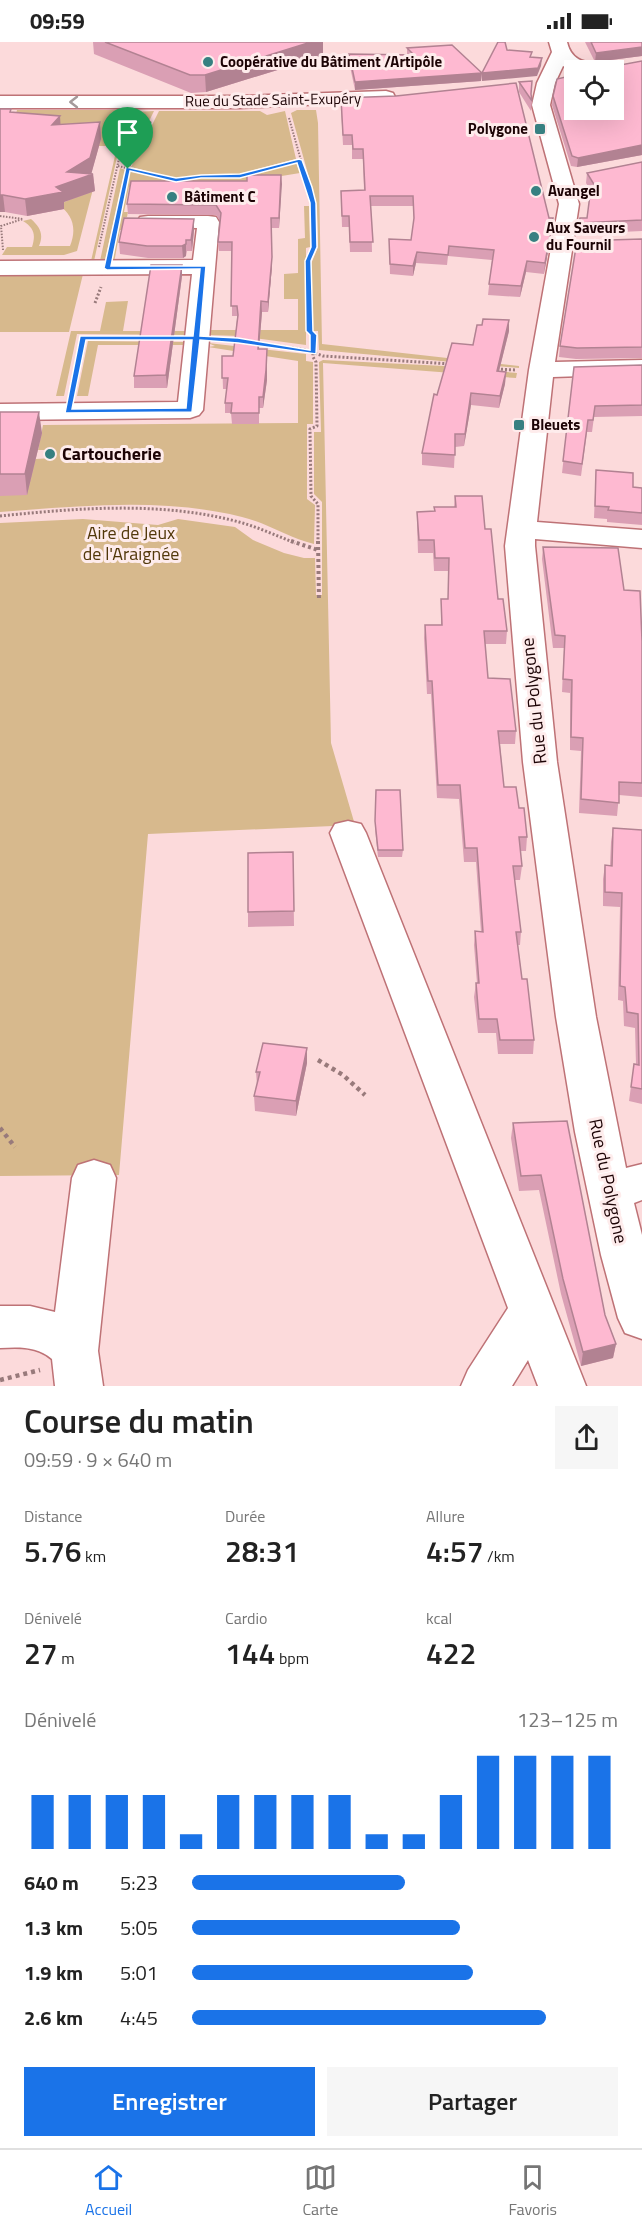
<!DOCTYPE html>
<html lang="fr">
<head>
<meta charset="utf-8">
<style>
	body { margin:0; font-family:"Titillium Web",sans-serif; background:#f6f6f6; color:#222; height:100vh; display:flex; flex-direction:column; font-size:22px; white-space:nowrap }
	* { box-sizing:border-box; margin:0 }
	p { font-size:20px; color:#767676 }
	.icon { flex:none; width:33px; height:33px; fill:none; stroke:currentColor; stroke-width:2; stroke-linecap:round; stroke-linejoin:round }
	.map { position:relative; height:1344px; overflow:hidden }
	.panel { display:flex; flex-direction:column; background:#fff; flex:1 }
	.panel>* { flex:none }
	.tools { position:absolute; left:564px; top:18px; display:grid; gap:12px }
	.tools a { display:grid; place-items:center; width:60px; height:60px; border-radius:0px; background:#fff; box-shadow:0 6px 24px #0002; font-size:30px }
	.pin { position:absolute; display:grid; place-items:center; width:51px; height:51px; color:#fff; margin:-62px -26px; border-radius:50% 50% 50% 0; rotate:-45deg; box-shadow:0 0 6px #0007 }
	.pin .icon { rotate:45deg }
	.round { display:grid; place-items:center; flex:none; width:63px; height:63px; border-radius:0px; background:#f6f6f6 }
	.summary { display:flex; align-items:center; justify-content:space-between; height:102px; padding:0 24px }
	h1 { font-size:33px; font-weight:600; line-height:45px }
	.figures { display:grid; grid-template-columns:repeat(3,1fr); gap:9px; height:102px; padding:6px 24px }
	.figures div { display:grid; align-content:center }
	.figures b { font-size:30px; font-weight:600 }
	.figures small { font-size:16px; font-weight:400 }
	.figures p { font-size:16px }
	.chart { height:168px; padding:12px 24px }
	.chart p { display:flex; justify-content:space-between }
	.chart svg { width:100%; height:108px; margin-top:6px; stroke:#1a73e8; stroke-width:6 }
	.cta { display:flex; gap:12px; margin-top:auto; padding:12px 24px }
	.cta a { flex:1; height:69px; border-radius:0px; background:#1a73e8; color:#fff; font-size:24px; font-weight:600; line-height:69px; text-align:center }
	.cta a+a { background:#f6f6f6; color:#222 }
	ul { padding:0 24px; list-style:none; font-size:20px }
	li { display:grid; grid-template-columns:96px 72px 1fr; align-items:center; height:45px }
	li i { height:15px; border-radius:8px; background:#1a73e8 }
	.status { display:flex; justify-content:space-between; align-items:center; height:42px; padding:0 30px; background:#fff; direction:ltr }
	.status svg { height:16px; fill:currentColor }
	.tabs { display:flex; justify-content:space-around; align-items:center; height:84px; border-top:2px solid #e0e0e0; background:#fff; font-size:16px; color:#767676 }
	.tabs a { display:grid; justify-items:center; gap:3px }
	.tabs .current { color:#1a73e8 }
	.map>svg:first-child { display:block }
	.green { fill:#d7b98d }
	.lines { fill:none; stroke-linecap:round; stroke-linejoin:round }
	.minor-casing { stroke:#be7276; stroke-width:3 }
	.path-far3 { stroke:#987a7b; stroke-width:2; stroke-dasharray:1.5 1.5; stroke-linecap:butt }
	.path-far2 { stroke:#987a7b; stroke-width:3; stroke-dasharray:2 2; stroke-linecap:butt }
	.path-far1 { stroke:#987a7b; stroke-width:4; stroke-dasharray:3 3; stroke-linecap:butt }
	.path { stroke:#987a7b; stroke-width:4.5; stroke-dasharray:4 4; stroke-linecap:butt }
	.minor { fill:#fff; fill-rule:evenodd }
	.wall { fill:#da9fb4 }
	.shaded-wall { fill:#b28292 }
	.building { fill:#feb9d1; stroke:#b28292; stroke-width:1.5 }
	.oneway { stroke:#a49a9b }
	.route { fill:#1a73e8; stroke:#fff; stroke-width:1.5; fill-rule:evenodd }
	.poi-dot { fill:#378081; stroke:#feecec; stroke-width:2 }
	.labels { text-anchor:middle; stroke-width:6; stroke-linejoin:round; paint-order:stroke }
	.far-poi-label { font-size:15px; font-weight:bold; fill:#1c0305; stroke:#feecec; text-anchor:start }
	.far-street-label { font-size:15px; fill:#1c0305; stroke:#feecec }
	.poi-label { font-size:18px; font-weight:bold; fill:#1c0305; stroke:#feecec; text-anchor:start }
	.park-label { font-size:18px; fill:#513709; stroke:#feecec }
	.street-label { font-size:18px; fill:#1c0305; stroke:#feecec }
</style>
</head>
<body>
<div class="status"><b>09:59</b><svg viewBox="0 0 49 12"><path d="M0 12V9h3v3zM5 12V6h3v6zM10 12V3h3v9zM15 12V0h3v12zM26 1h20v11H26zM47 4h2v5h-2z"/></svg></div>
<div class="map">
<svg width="642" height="1344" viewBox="0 0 642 1344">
	<rect width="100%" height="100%" fill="#fcdadb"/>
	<path class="green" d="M17,68H119L111,104H98L13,83Z
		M297,68H316L318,81L322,302L519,324V326L319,308L318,289H313L311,222L318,205L317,164L291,71Z
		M154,69L130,118L122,117L132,70Z
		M159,69H260L267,73L285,69L296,117L239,132L199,133L177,137L131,125Z
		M125,70H127L94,219H91Z
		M296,120L300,131L221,144L129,145L124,170H128L127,175L123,176L124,188H120L114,221L111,220L130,129L176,140L201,136L242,135Z
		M120,126L125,128L105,219H100Z
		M93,147L77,209L64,213H2L7,205H32C36,192 34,186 23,179L31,177C40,185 44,192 39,204H70C77,187 73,172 58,163Z
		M304,164H309L310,205L306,206V303L239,294L208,293L209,288H298V257H284V232L298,231V197L305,196Z
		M0,232H83L69,290H0Z
		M128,259L123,289H190L189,293L77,292L64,354H56L71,289H100L106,260Z
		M88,299L188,300V303H98L88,354H77Z
		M208,301L306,312V319L313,320V382H307V457L315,463L314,502C289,496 267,481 242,475C163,455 80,464 0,470V454L36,417L52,416L54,408H38L43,383L298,381V319L208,305L215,304Z
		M323,318L444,324L517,331L516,336L323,321L331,701L355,783L148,792L119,1133L0,1134V481L83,477L158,483L178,477L235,485L253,498L284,511L304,516H315L316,553H322V460L314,452V390H321L319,320Z"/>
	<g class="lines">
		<g class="minor-casing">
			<path id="minor" d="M549,0H567C572,21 587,20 605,24L608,28L574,29L563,24L555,41L550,63L579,162L555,320L642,318V332L553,335L537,480L642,488V506L535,497V504L557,720L596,975L626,1126L642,1122V1158L634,1161L642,1193V1297L625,1291L618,1276L601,1213L575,1090L556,975L523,720L505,504L529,328L559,162L532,63L537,41L552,10Z
				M386,49L393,51L395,55L393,59L239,66H0V54H239Z
				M148,174H208L216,175L219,180L203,368L199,373L190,376L0,378V362L178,360L192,232L0,233V219L193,218L197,186L140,185L137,180L140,175Z
				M348,779L361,782L366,791L586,1344H538L528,1318L512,1344H461L468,1328L508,1266L330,791L335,782Z
				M94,1118L110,1123L116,1136L98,1309L103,1344H55L52,1317C37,1304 19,1305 0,1306V1264H30L55,1270L72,1136L78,1123Z"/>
		</g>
		<path class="path-far3" d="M289,76L313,161L314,205L309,218
			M118,124L176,138L201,134H240L299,118
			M0,174L23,177L1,184L3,208
			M99,205L128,77
			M111,206L128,127L151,79"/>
		<path class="path-far2" d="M309,217V289L313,293V315L316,320L317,384L310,387L311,454L318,462V501
			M95,261L101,245
			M220,298L240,299
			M256,301L306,308L323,314L451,322
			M497,327L516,328
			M72,349L82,296H144
			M0,474C79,466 162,459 239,480C258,485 277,494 295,501"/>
		<path class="path-far1" d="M291,499L318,508
			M318,499L319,558"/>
		<path class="path" d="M318,1018L343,1033L365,1053
			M0,1086L15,1105
			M0,1338L40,1328"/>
		<use href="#minor" class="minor"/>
	</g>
	<path class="wall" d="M93,0H323V14L206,50L191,51L94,12Z
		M585,0H642V14L595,20Z
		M407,6L482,31L481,39L355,48L349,20V12H407Z
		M642,19V113L577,125L571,124L552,63L553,54L601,28L602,22L615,24Z
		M519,40L531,54L532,59L531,69L519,50Z
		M341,65L549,176H553L552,186L544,232L526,230L520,255L488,253L492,218L448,214L447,223L416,221L413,234L390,232L389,197L411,198L414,181L413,164H371L372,210H350L349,185H342L341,149L364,148L363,117H352V103H343Z
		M0,67L61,83L100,80L101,97L91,132H93L95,149L64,160V167L27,174L5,170H0Z
		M642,120V189L578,192L580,176H587L593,153L586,141L587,131Z
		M281,133L279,186H271L272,224L268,270H262L259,307H267V338L263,366H259V382H232L231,371H225V361L227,347H223L222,314H233L237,277V274H232V209H219L218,200L220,179L216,173L128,172L127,162L247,139Z
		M194,188L192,209H187L186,214L183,216H148L120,212L119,200Z
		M642,197V316L576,317L559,315L560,304Z
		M182,234L167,346H134V334Z
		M509,289L499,329L506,330L505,342L499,366L471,363L464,404L455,405L454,426L422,423V411L437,353L473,303Z
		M642,323V374L594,375L592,390H587L581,434L562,431L574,325Z
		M0,370L42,391L27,453L0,454Z
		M596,428L633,445L642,446V483L607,480V477L594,476Z
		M455,454L485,487L498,557L507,589L506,602H485L488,636L516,689L515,702H500L504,745L519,766L527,795L526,809H520L522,824L520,838H514L521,890L520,903H518L522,937L534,998L533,1012H498L496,991H478L474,955L476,941H477L474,903L475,889L481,890L476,820H464L459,757L437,756L431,652H427L424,596L425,583H441V557H448V529H434L433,511H418L417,482V470L434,469V465H454Z
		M543,505L624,548L642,599V755L619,753L617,774L579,771L581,709L570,708V651L562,650L564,606H553L542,517Z
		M376,748L403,808L402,815H378L375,787Z
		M613,786L642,788V1062L629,1059L634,1022H636L635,986L624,984L623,959L618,958L620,865L603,864V837L605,823H610L611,800Z
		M293,810L294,884L248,885V870Z
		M307,1006V1021L296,1074L255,1069L254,1054L257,1043L256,1030Z
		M567,1079L605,1273L616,1302L613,1316L581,1324L561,1252L539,1148L519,1149L511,1096L513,1081Z"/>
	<path class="shaded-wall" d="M311,0H323V14L206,50L205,33Z
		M642,5V14L595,20L596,11Z
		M542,16L541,24L537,34L482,39V31Z
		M482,31L481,39L355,48V40Z
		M60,74L61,90L52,83Z
		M100,80L101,97L91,133L93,132L95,149L64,160V167L27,174L25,157L56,145Z
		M642,103V113L577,125L578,116Z
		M281,133L282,142L279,186V176Z
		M0,153H3L5,170H0Z
		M553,176L552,186L544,232L545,221Z
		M194,177V188L192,209L191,198Z
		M186,198V214L183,216L182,204Z
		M417,210L416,221L413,234V224Z
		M272,215V224L268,270V260Z
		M527,219L526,230L520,255L521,244Z
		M182,223V234L167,346L166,333Z
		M261,259L262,270L258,318V307Z
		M509,278V289L496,341L497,329Z
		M267,307V338L263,366V355Z
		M506,330L505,342L499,366L500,354Z
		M471,351V363L464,404L465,392Z
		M39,370L42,391L27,453L25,432Z
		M307,1006V1021L296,1074V1059Z
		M616,1302L613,1316L581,1324L583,1310Z"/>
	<path class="building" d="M105,0H311L205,33H190Z
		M498,0H505L507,8L532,10L530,15L542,16L538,26L482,31Z
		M591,0H642V5L596,11Z
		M452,3L482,31L355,40L349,12L414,13L407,6Z
		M642,19V103L578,116L572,114L553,54L557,37L574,33V68H614V28H598L604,27L602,22L613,21L615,24Z
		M532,39L531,52L532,59L519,40Z
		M516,41L549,176H553L545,221L527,219L521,244L489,242L494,208L449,204L448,213L417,210L413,224L390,222L389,197L411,198L414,176L413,154H370L373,200H350L349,174H342L341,149L365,148L363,107H353L352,93H343L341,56L396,54Z
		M0,67H11L10,70L60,74L52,83L100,80L90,116L67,130L93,132L56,145L63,150L25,157L3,153H0Z
		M642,120V178L579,181L580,176H587L590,153L600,152L587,131Z
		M247,133H281L279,176H271L272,215L268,260L261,259L258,307H267L266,328L263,355H259V371H231L232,361H225L228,336H222V314H233L238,273L237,264H231L232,200H218L221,171L216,163L127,162L131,139H247Z
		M124,176L194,177L191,198H186V202L182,204H147L119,200Z
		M642,197V305L577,306L560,304L577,199Z
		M151,223H182L166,333L134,334Z
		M483,277L509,278L497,329L506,330L500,354L471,351L465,392H455V413L422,411L434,352L437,353L452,301L473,303L477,283H482Z
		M642,323V363L595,364L593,378H588L582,422L563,419L574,325Z
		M0,370H39L25,432H0Z
		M596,428L633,431V445L642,446V471L608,468L609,465L595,464Z
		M455,454H482L485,487H491L498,557H503L507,589H484L488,636L510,637L516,689H498L504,745H516L519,766H524L527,795H519L522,824H513L521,890H516L522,937H527L534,998H500L497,977H479L476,941H479L475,889L483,890L477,806H465L460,743H438L432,639H428L425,583H442L441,557H448L449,516H435L434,498H419L417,470L435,469L434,465H456Z
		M543,505L618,506L624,548L640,549L642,599V741L619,740V761L581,757L583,696L571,695L572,638L563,637L565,594L555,593Z
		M376,748H400L403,808H378L375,779Z
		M613,786L642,788V1047L631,1045L634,1022L639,1023L638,972L627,970L625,945L620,944L622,851L605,850V823L612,824Z
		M293,810L294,869L248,870V811Z
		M263,1001L307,1006L296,1059L254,1054L260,1030H256Z
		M567,1079L605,1273L616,1302L583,1310L563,1237L541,1133L521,1134L513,1081Z"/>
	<defs><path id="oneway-chevron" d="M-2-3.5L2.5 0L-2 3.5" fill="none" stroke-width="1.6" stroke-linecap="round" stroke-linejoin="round" transform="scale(1.5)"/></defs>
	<use class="oneway" href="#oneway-chevron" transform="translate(74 60) rotate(-180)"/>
	<path class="route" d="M299,117L302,118L312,145L316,161L317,205L311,219L313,289L317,293L316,312L238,301L200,298L192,370L65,371L80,294H193L200,227L107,228L104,226L126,125L176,136L201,133L240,132ZM297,121L310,161L311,205L305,219L306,289L310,293V308L238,296L200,294L206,224H111L130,129L176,140L201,136H240ZM86,298H192L186,366L72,367Z"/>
	<g class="poi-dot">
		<circle cx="208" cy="20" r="6"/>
		<rect x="534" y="81" width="12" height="12" rx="3"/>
		<circle cx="536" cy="149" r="6"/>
		<circle cx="172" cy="155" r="6"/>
		<circle cx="534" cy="195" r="6"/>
		<rect x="513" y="377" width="12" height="12" rx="3"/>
		<circle cx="50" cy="412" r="6"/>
	</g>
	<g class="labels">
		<g class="far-poi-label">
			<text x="220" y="25">Coopérative du Bâtiment /Artipôle</text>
			<text x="528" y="92" text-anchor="end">Polygone</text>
			<text x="548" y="154">Avangel</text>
			<text x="184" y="160">Bâtiment C</text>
			<text x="546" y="191">Aux Saveurs<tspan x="546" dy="17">du Fournil</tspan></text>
			<text x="531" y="388">Bleuets</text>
		</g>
		<g class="far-street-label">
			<text transform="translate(273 58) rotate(-1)" y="5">Rue du Stade Saint-Exupéry</text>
		</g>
		<g class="poi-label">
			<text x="62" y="418">Cartoucherie</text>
		</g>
		<g class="park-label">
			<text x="131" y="497">Aire de Jeux<tspan x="131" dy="21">de l'Araignée</tspan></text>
		</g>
		<g class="street-label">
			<text transform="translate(534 659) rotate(-96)" y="6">Rue du Polygone</text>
			<text transform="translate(608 1139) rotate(78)" y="6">Rue du Polygone</text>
		</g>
	</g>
</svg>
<div class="tools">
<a><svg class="icon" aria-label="locate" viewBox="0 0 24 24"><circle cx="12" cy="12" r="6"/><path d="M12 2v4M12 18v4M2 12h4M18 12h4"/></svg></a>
</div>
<div class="pin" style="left:128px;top:127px;background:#1e9e55"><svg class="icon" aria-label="arrive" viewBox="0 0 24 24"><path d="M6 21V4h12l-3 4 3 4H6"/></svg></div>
</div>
<section class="panel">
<div class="summary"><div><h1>Course du matin</h1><p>09:59 · 9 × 640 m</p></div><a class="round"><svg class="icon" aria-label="share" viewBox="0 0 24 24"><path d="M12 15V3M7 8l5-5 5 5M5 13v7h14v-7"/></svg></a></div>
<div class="figures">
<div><p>Distance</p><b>5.76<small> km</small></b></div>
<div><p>Durée</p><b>28:31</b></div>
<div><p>Allure</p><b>4:57<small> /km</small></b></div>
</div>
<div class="figures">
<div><p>Dénivelé</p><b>27<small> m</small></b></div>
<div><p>Cardio</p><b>144<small> bpm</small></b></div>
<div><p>kcal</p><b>422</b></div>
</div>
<div class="chart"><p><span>Dénivelé</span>123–125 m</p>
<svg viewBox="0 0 160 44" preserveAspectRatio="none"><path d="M5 44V22M15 44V22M25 44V22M35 44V22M45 44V38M55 44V22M65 44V22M75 44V22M85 44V22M95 44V38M105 44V38M115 44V22M125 44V6M135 44V6M145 44V6M155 44V6"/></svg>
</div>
<ul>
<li><b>640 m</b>5:23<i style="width:50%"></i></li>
<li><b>1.3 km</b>5:05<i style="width:63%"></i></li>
<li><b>1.9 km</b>5:01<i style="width:66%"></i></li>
<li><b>2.6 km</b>4:45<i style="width:83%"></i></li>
</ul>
<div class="cta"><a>Enregistrer</a><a>Partager</a></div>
</section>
<nav class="tabs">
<a class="current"><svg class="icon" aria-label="home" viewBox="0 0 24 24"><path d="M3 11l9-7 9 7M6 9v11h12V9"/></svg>Accueil</a>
<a><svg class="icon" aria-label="map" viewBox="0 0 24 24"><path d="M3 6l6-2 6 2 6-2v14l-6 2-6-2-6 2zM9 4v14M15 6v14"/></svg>Carte</a>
<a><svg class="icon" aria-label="saved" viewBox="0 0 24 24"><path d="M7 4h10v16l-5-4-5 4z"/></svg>Favoris</a>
</nav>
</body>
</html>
